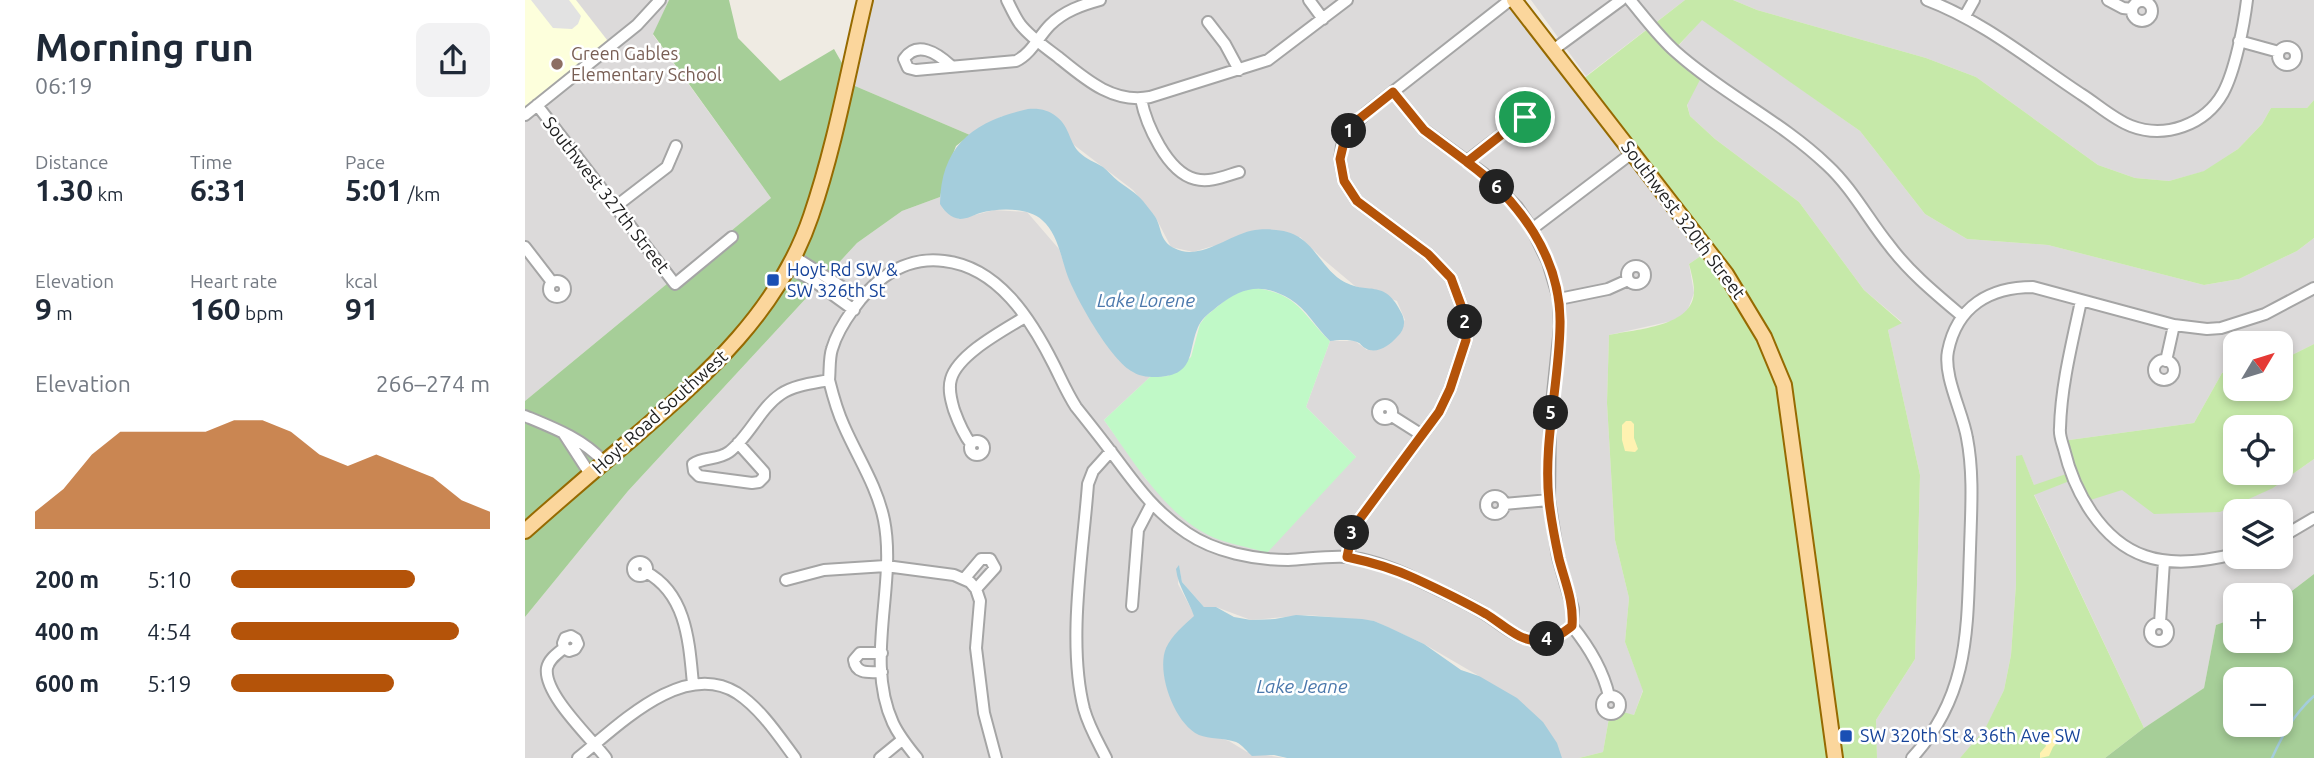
<!DOCTYPE html>
<html lang="en">
<head>
<meta charset="utf-8">
<style>
	body { margin:0; font-family:Ubuntu,sans-serif; background:#f2f2f3; color:#1f2937; height:100vh; display:flex; flex-direction:column; font-size:26px; white-space:nowrap }
	* { box-sizing:border-box; margin:0 }
	p { font-size:23px; color:#747a83 }
	.icon { flex:none; width:38px; height:38px; fill:none; stroke:currentColor; stroke-width:2; stroke-linecap:round; stroke-linejoin:round }
	.map { position:relative; flex:1; overflow:hidden }
	.side { display:flex; flex-direction:column; background:#fff; width:525px }
	.side>* { flex:none }
	.needle { width:46px; rotate:52deg }
	.controls { position:absolute; left:1698px; top:331px; display:grid; gap:14px }
	.controls a { display:grid; place-items:center; width:70px; height:70px; border-radius:14px; background:#fff; box-shadow:0 4px 10px #0003; font-size:35px }
	.pin { position:absolute; display:grid; place-items:center; width:60px; height:60px; color:#fff; margin:-30px; border:4px solid #fff; border-radius:50%; box-shadow:0 2px 7px #0007 }
	.km { position:absolute; width:35px; height:35px; margin:-18px; border-radius:50%; background:#222; color:#fff; font-size:19px; line-height:35px; text-align:center }
	.round { display:grid; place-items:center; flex:none; width:74px; height:74px; border-radius:14px; background:#f2f2f3 }
	.overview { display:flex; align-items:center; justify-content:space-between; height:119px; padding:0 35px }
	h1 { font-size:38px; font-weight:600; line-height:52px }
	.stats { display:grid; grid-template-columns:repeat(3,1fr); gap:10px; height:119px; padding:7px 35px }
	.stats div { display:grid; align-content:center }
	.stats b { font-size:30px; font-weight:600 }
	.stats small { font-size:19px; font-weight:400 }
	.stats p { font-size:19px }
	.chart { height:196px; padding:14px 35px }
	.chart p { display:flex; justify-content:space-between }
	.chart svg { width:100%; height:126px; margin-top:7px; fill:#b45309; opacity:.7 }
	ul { padding:0 35px; list-style:none; font-size:23px }
	li { display:grid; grid-template-columns:112px 84px 1fr; align-items:center; height:52px }
	li i { height:18px; border-radius:9px; background:#b45309 }
	main { display:flex; flex:1; min-height:0 }
	.map>svg:first-child { display:block }
	.residential { fill:#dcdada; fill-rule:evenodd }
	.education { fill:#fdffdc }
	.grass { fill:#c6e9a9; fill-rule:evenodd }
	.forest { fill:#a6ce98; fill-rule:evenodd }
	.sand { fill:#fff2b1 }
	.park { fill:#c0f9c7 }
	.parking { fill:#e2e2e2 }
	.water { fill:#a4cddc }
	.lines { fill:none; stroke-linecap:round; stroke-linejoin:round }
	.stream { stroke:#a4cddc; stroke-width:2.5 }
	.minor-casing { stroke:#a5a5a5; stroke-width:14 }
	.major-casing { stroke:#966a01; stroke-width:18 }
	.minor { stroke:#fff; stroke-width:10 }
	.major { stroke:#fbd69c; stroke-width:14 }
	.route-casing { stroke:#fff; stroke-width:14 }
	.route { stroke:#b45309; stroke-width:9 }
	.education-dot { fill:#8d6e63; stroke:#fff; stroke-width:2.5 }
	.transit-dot { fill:#1a4fb4; stroke:#fff; stroke-width:2.5 }
	.labels { text-anchor:middle; stroke-width:5; stroke-linejoin:round; paint-order:stroke }
	.education-label { font-size:18px; fill:#785e54; stroke:#fff; text-anchor:start }
	.street-label { font-size:18px; fill:#1e1e1e; stroke:#fff }
	.transit-label { font-size:18px; fill:#164399; stroke:#fff; text-anchor:start }
	.water-label { font-size:19px; font-style:italic; fill:#4b78ac; stroke:#fff }
</style>
</head>
<body>
<main>
<section class="side">
<div class="overview"><div><h1>Morning run</h1><p>06:19</p></div><a class="round"><svg class="icon" aria-label="share" viewBox="0 0 24 24"><path d="M12 15V3M7 8l5-5 5 5M5 13v7h14v-7"/></svg></a></div>
<div class="stats">
<div><p>Distance</p><b>1.30<small> km</small></b></div>
<div><p>Time</p><b>6:31</b></div>
<div><p>Pace</p><b>5:01<small> /km</small></b></div>
</div>
<div class="stats">
<div><p>Elevation</p><b>9<small> m</small></b></div>
<div><p>Heart rate</p><b>160<small> bpm</small></b></div>
<div><p>kcal</p><b>91</b></div>
</div>
<div class="chart"><p><span>Elevation</span>266–274 m</p>
<svg viewBox="0 0 160 44" preserveAspectRatio="none"><path d="M0 44V38L10 30L20 18L30 10L40 10L50 10L60 10L70 6L80 6L90 10L100 18L110 22L120 18L130 22L140 26L150 34L160 38V44z"/></svg>
</div>
<ul>
<li><b>200 m</b>5:10<i style="width:71%"></i></li>
<li><b>400 m</b>4:54<i style="width:88%"></i></li>
<li><b>600 m</b>5:19<i style="width:63%"></i></li>
</ul>
</section>
<div class="map">
<svg width="1789" height="758" viewBox="0 0 1789 758">
	<rect width="100%" height="100%" fill="#efebe3"/>
	<path class="residential" d="M0,0H144L128,35L246,198L0,401Z
		M348,0H979L1183,251L1164,264L1169,293L1162,312L1147,321L1084,335L1082,403L1090,540L1104,598L1100,642L1118,690L1109,715L1097,713L1084,718L1078,752L1054,758H1037L954,676L899,644L849,621L783,615L726,620L691,607H679L657,582L654,566L653,584L670,616L668,730L704,741L722,752L759,758H0V617L103,491L332,243L377,211L415,197L418,209L434,219L469,210L502,212L534,249L548,288L575,336L625,377L579,420L621,479L648,508L831,457L781,407L805,341H830L842,350L880,320L872,301L830,286L799,260L775,237L688,246L668,252L646,247L631,218L608,190L549,145L477,116L445,135L330,86Z
		M1006,0H1160L1061,76Z
		M1208,0H1789V100L1782,108H1746L1737,124L1713,149L1680,171L1644,181L1610,178L1573,165L1451,77L1401,58L1232,10Z
		M1177,19L1335,131L1400,214L1442,239L1523,245L1679,285L1714,279L1772,251L1789,238V344L1765,356L1755,359V343H1710V369L1697,373L1669,423L1537,441L1597,490L1748,488L1789,459V574L1755,600V595H1710V618L1691,625L1679,688L1619,728L1509,494V485L1497,456H1491V584L1486,655L1479,690L1460,730L1435,758H1352L1351,720L1390,659L1395,475L1363,330L1377,322L1339,290L1274,202L1190,139L1165,116L1149,51ZM1710,511H1755V556H1710Z"/>
	<path class="education" d="M0,0H51L86,45L0,115Z"/>
	<path class="grass" d="M1160,0H1208L1232,10L1401,58L1451,77L1573,165L1610,178L1644,181L1679,171L1713,149L1737,124L1746,108H1782L1789,100V238L1772,251L1714,279L1679,285L1523,245L1442,239L1400,214L1335,131L1177,20L1149,50L1178,74L1162,105L1165,116L1190,139L1274,202L1339,290L1377,323L1363,330L1395,475L1390,659L1351,720L1352,758H1054L1078,752L1084,718L1091,717L1098,712L1109,715L1118,691L1100,642L1104,598L1090,540L1082,403L1084,335C1111,329 1169,327 1169,291C1169,282 1166,272 1164,264L1183,251L1053,83Z
		M1789,344V459L1748,488L1695,512L1629,514L1597,490L1559,502L1547,480L1509,495L1619,728L1580,758H1435L1460,729L1479,690L1486,655L1491,584V456L1497,455L1509,485L1544,473L1537,441L1669,423L1697,373L1710,369V388H1755V359L1765,356ZM1710,427H1755V472H1710Z"/>
	<path class="forest" d="M144,0H204L213,38L255,81L309,49L330,86L445,135L431,146L422,169L415,197L377,211L332,243L103,491L0,617V401L246,198L128,34Z
		M1789,574V758H1580L1619,728L1679,688L1691,625L1710,618V640H1755V600ZM1710,679H1755V724H1710Z"/>
	<path class="sand" d="M1101,421H1106L1109,424V438L1113,449L1110,452L1100,451L1097,440V425Z
		M1522,730H1527L1534,738L1533,742L1528,747L1524,756L1515,758V753L1521,746L1517,736Z"/>
	<path class="park" d="M727,288C773,292 776,313 805,341L781,407L831,457L742,553C727,548 710,545 695,540C644,522 609,462 579,420L625,377L643,376L666,357L675,324L681,316L708,294Z"/>
	<path class="parking" d="M6,0H44L56,16L53,24L47,29L28,28Z"/>
	<path class="water" d="M503,109C514,108 524,110 532,117C545,127 544,143 555,153C561,159 570,162 578,167C583,171 588,177 593,181C602,188 610,192 618,201C622,206 627,212 631,218C637,230 635,241 649,248C675,262 704,234 730,230C736,229 744,229 751,230C788,233 791,263 816,280C843,297 859,276 877,314C881,323 879,330 872,337C864,346 851,355 840,348C835,345 837,344 832,342C824,339 813,340 805,341C791,328 782,309 765,299C737,282 717,287 693,306C686,312 678,317 674,325C662,350 672,375 633,377C625,377 616,377 608,372C586,361 552,300 543,277C536,258 533,234 517,220C502,207 473,208 455,213C449,215 442,219 435,219C426,218 419,211 415,204C416,145 449,121 503,109Z
		M654,565L657,582L679,607H691L709,617L726,620L750,619L771,615L837,619L849,621L863,627L899,644L936,670L954,676L992,698L1018,722L1032,743L1037,758H762L749,755L727,756C722,752 718,745 711,742C699,738 684,739 674,735C649,723 631,672 641,648C647,635 659,625 669,616C663,599 653,586 651,569Z"/>
	<g class="lines">
		<path class="stream" d="M1747,758C1758,734 1769,714 1789,696"/>
		<g class="minor-casing">
			<path id="minor" d="M482,0C486,8 490,17 495,24C505,37 520,47 533,57C560,79 588,104 625,97L743,60L822,0
				M784,0L798,19
				M1105,0C1120,18 1134,37 1151,52C1198,94 1256,121 1302,165C1327,188 1343,219 1364,245C1384,272 1411,294 1437,316
				M1402,0C1458,21 1506,61 1556,94C1572,104 1588,119 1606,126C1640,139 1680,125 1698,93C1710,71 1719,25 1722,0
				M1583,0L1598,8L1607,9
				M1607 11a10 10 0 1 1 20 0a10 10 0 1 1-20 0Z
				M1440,16L1449,0
				M683,22L700,44L714,70
				M1714,41L1754,52
				M1753 56a9 9 0 1 1 18 0a9 9 0 1 1-18 0Z
				M1028,50L1096,0
				M425,65C412,53 392,40 379,59L383,68L391,70L491,61C506,54 514,36 525,25C539,11 557,5 575,0
				M868,92L899,130L959,174L992,207L1007,229L1023,262L1034,299L1035,327L1025,422L1024,500L1033,557L1048,609L1047,626C1064,647 1078,670 1084,696
				M616,99C621,124 642,172 670,179C685,183 700,176 714,172
				M12,105L150,284L207,237
				M984 123a9 9 0 1 1 18 0a9 9 0 1 1-18 0Z
				M0,115L112,25L135,0
				M942,161L985,128
				M90,207L142,167L151,146
				M1007,229L1107,153
				M0,247L27,282
				M268,256L336,299
				M1102 275a9 9 0 1 1 18 0a9 9 0 1 1-18 0Z
				M263,267L286,279L329,310
				M24 289a8 8 0 1 1 16 0a8 8 0 1 1-16 0Z
				M1034,299L1083,289L1103,280
				M1556,301C1547,343 1536,386 1535,428C1534,435 1537,442 1539,449C1549,491 1576,541 1620,556C1648,566 1681,561 1710,554
				M1629 370a10 10 0 1 1 20 0a10 10 0 1 1-20 0Z
				M1641,361L1649,325
				M304,380C308,396 312,411 319,426C333,458 352,486 359,520C372,585 339,660 368,723C374,736 383,747 392,758
				M853 412a7 7 0 1 1 14 0a7 7 0 1 1-14 0Z
				M0,416C29,428 58,439 79,462
				M867,416L897,435
				M39,434L65,474
				M445 448a7 7 0 1 1 14 0a7 7 0 1 1-14 0Z
				M213,443L239,472V477L234,482L227,483L174,476L169,471L168,464C178,457 193,460 204,452C224,437 235,408 256,394C269,385 289,383 304,380C305,370 304,358 307,349C314,325 339,291 359,277C377,264 396,258 419,261C473,267 506,319 529,365C536,379 542,393 551,407C563,422 575,437 587,453C611,485 628,510 662,533C690,552 730,560 763,560C782,559 802,556 821,557C845,559 870,569 891,579C915,591 940,601 962,615C979,626 996,643 1019,641C1029,639 1039,632 1047,626
				M446,444C439,435 433,421 429,410C426,400 423,389 426,379C433,354 479,330 500,317
				M961 505a9 9 0 1 1 18 0a9 9 0 1 1-18 0Z
				M979,504L1024,500
				M1755,538L1789,518
				M823,557L828,528L914,412L925,389L941,340L940,316L926,278L903,254L832,201L819,181L815,159L817,146L824,131L841,113L985,0
				M108 569a7 7 0 1 1 14 0a7 7 0 1 1-14 0Z
				M121,572C162,594 164,643 168,684
				M439,579L456,559H465L470,568L451,589
				M261,580L299,570L361,566L429,575L445,582L451,589L455,601L451,648L459,713L471,758
				M607,606L613,530L626,505
				M1625 632a9 9 0 1 1 18 0a9 9 0 1 1-18 0Z
				M1635,623L1639,561
				M39,648L44,651L50,649L53,644L51,639L46,636L40,638L38,643L39,648C32,654 24,659 22,668C18,694 66,738 81,758
				M357,672C345,672 331,675 329,660L335,653H357
				M1077 705a9 9 0 1 1 18 0a9 9 0 1 1-18 0Z
				M53,758C93,726 158,659 212,693C236,709 253,735 270,758
				M355,758L377,740
				M581,758C573,742 564,727 559,709C542,642 558,553 563,484L568,471L586,451
				M1387,758C1445,695 1442,629 1445,549C1446,513 1449,474 1442,438C1438,413 1418,376 1423,351C1432,306 1465,287 1508,287L1649,325L1682,329L1696,328L1740,314L1789,288"/>
		</g>
		<g class="major-casing">
			<path id="major" d="M989,0L1201,274L1239,337L1259,385L1310,758
				M0,531C36,499 72,468 109,437C182,374 254,311 286,216C310,146 323,72 340,0"/>
		</g>
		<use href="#minor" class="minor"/>
		<use href="#major" class="major"/>
	</g>
	<g class="lines">
		<g class="route-casing">
			<path id="route" d="M1000,117L992,114L986,117L984,122L985,128L942,162L899,130L868,92L834,119L820,138L815,159L819,181L832,201L903,254L926,278L940,316L941,340L925,389L914,412L828,528L822,557C846,562 867,568 889,578C913,589 938,601 961,614C979,625 995,643 1018,641C1029,640 1039,632 1047,626C1049,602 1040,582 1034,559C1030,540 1026,520 1024,501C1018,443 1034,384 1035,326C1037,258 994,200 942,162L985,128L994,132L999,129L1002,123L1000,117"/>
		</g>
		<use href="#route" class="route"/>
	</g>
	<circle class="education-dot" cx="32" cy="64" r="7"/>
	<g class="transit-dot">
		<rect x="241" y="273" width="14" height="14" rx="3.5"/>
		<rect x="1314" y="729" width="14" height="14" rx="3.5"/>
	</g>
	<g class="labels">
		<g class="education-label">
			<text x="46" y="60">Green Gables<tspan x="46" dy="21">Elementary School</tspan></text>
		</g>
		<g class="street-label">
			<text transform="translate(81 195) rotate(52)" y="6">Southwest 327th Street</text>
			<text transform="translate(1158 220) rotate(53)" y="6">Southwest 320th Street</text>
			<text transform="translate(135 412) rotate(-42)" y="6">Hoyt Road Southwest</text>
		</g>
		<g class="transit-label">
			<text x="262" y="276">Hoyt Rd SW &amp;<tspan x="262" dy="21">SW 326th St</tspan></text>
			<text x="1335" y="742">SW 320th St &amp; 36th Ave SW</text>
		</g>
		<g class="water-label">
			<text x="621" y="307">Lake Lorene</text>
			<text x="777" y="693">Lake Jeane</text>
		</g>
	</g>
</svg>
<div class="controls">
<a><svg class="needle" viewBox="-14 -14 28 28"><path d="M0-13l5 13h-10z" fill="#e53935"/><path d="M0 13l5-13h-10z" fill="#747a83"/></svg></a>
<a><svg class="icon" aria-label="locate" viewBox="0 0 24 24"><circle cx="12" cy="12" r="6"/><path d="M12 2v4M12 18v4M2 12h4M18 12h4"/></svg></a>
<a><svg class="icon" aria-label="layers" viewBox="0 0 24 24"><path d="M12 4l9 5-9 5-9-5zM3 14l9 5 9-5"/></svg></a>
<a>+</a>
<a>−</a>
</div>
<div class="pin" style="left:1000px;top:117px;background:#1e9e55"><svg class="icon" aria-label="arrive" viewBox="0 0 24 24"><path d="M6 21V4h12l-3 4 3 4H6"/></svg></div>
<b class="km" style="left:824px;top:131px">1</b>
<b class="km" style="left:940px;top:322px">2</b>
<b class="km" style="left:827px;top:533px">3</b>
<b class="km" style="left:1022px;top:639px">4</b>
<b class="km" style="left:1026px;top:413px">5</b>
<b class="km" style="left:972px;top:187px">6</b>
</div>
</main>
</body>
</html>
